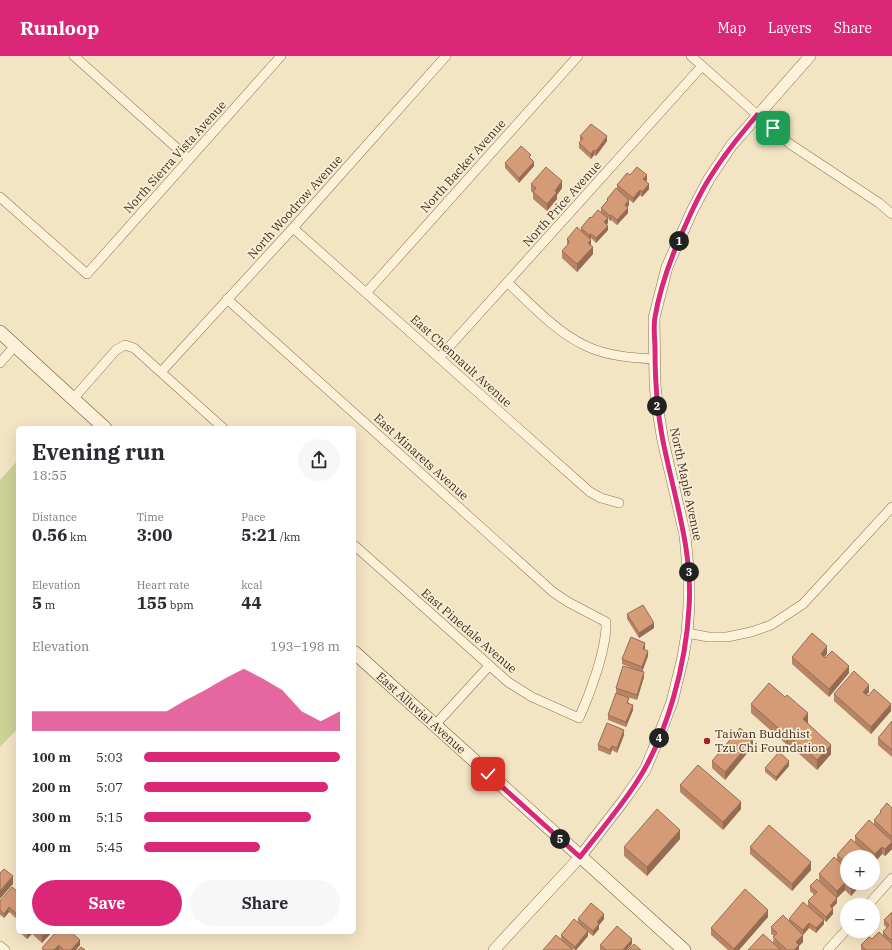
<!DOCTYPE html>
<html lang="en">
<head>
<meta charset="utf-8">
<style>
	body { margin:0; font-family:"IBM Plex Serif",serif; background:#f7f7f7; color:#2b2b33; height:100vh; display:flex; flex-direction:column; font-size:15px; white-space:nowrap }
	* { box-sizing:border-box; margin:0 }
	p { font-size:13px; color:#7c7c81 }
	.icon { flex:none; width:22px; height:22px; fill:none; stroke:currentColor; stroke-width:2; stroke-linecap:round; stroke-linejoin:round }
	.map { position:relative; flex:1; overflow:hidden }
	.sheet { position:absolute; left:16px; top:370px; width:340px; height:508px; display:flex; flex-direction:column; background:#fff; border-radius:6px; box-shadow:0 4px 16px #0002 }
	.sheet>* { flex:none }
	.fabs { position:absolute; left:840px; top:794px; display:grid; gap:8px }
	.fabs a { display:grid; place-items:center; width:40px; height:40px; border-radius:50%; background:#fff; box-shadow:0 4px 16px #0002; font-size:20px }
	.pin { position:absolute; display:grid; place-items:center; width:34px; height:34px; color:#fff; margin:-17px; border-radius:8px; box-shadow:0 2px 6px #0006 }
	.km { position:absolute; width:20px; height:20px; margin:-10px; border-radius:50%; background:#222; color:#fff; font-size:11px; line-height:20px; text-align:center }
	.round { display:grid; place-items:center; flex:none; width:42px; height:42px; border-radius:21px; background:#f7f7f7 }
	.head { display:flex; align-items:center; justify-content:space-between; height:68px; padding:0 16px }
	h1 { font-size:22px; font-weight:800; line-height:30px }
	.figures { display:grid; grid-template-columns:repeat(3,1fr); gap:6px; height:68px; padding:4px 16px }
	.figures div { display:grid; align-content:center }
	.figures b { font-size:17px; font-weight:800 }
	.figures small { font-size:11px; font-weight:400 }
	.figures p { font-size:11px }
	.chart { height:112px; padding:8px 16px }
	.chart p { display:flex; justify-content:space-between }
	.chart svg { width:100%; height:72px; margin-top:4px; fill:#db2777; opacity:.7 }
	.primary-button { display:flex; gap:8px; margin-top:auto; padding:8px 16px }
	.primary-button a { flex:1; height:46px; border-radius:24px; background:#db2777; color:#fff; font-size:16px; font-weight:800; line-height:46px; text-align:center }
	.primary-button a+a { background:#f7f7f7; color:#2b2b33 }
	ul { padding:0 16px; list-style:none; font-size:13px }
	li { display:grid; grid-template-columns:64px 48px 1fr; align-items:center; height:30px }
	li i { height:10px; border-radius:5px; background:#db2777 }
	header { display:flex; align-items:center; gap:24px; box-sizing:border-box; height:56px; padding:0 20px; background:#db2777; color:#fff }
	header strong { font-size:19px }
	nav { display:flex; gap:22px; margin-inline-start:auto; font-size:14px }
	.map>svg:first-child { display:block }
	.green { fill:#cdd396 }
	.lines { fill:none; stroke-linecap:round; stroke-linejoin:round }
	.minor-casing { stroke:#907558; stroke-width:10 }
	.tertiary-casing { stroke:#907558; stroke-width:12 }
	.secondary-casing { stroke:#72553b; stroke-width:14 }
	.minor { stroke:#fcf1d9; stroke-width:9 }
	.tertiary { stroke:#fcf1d9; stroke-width:11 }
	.secondary { stroke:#fcf1d9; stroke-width:13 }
	.wall { fill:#b78565 }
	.shaded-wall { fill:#956c53 }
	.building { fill:#d59b76; stroke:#956c53 }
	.route-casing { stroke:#fff; stroke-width:8 }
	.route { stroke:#db2777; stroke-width:5 }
	.poi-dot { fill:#a62125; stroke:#f9eed5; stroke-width:1.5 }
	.labels { text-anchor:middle; stroke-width:3.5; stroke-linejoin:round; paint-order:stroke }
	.street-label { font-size:12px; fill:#3f2d1e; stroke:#f9eed5 }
	.poi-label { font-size:12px; fill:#3f2d1e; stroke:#f9eed5; text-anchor:start }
</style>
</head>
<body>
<header>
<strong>Runloop</strong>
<nav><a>Map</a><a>Layers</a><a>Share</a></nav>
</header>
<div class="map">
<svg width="892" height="894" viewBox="0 0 892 894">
	<rect width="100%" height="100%" fill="#f3e4c4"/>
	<path class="green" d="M18,404V672L0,691V424Z"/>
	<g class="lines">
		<g class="minor-casing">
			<path id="minor" d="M74,0L189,103
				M691,0L790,88L879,147L892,158
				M0,141L87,218L281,0
				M293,172L590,436L601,442L619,447
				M508,227C532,249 556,276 586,290C607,300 632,302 655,303
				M366,237L578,0
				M227,243L553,536L568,546L606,566C607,592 590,638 579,662L532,641L508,626L354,489
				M439,302L702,10
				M0,307L15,290
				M161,316L293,172L446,0
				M73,343L116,294L125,289L134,292L223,372
				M687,577L708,581H727L751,576L771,569L803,548L892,451
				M435,669L489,610
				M868,849L892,822
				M0,890L5,894
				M828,894L847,873"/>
		</g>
		<g class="tertiary-casing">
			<path id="tertiary" d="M494,894L580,801L624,744L645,714L653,695L672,646L683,601L687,577L689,550V523L685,479L663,385L658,355L655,329L654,262L667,211L692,155L709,123L731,90L810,0"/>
		</g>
		<g class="secondary-casing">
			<path id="secondary" d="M0,276L105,372
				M354,596L684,894"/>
		</g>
		<use href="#minor" class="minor"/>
		<use href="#tertiary" class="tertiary"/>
		<use href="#secondary" class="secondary"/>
	</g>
	<path class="wall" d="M580,80L607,85L596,100L594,99L591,103L579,92V87L581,85H580Z
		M531,103L534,110L519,127L505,112V107Z
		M630,119L647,124L646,125L649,133L642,141L640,139L633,147L626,141L629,149L627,151L628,157L617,169L611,164L610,165L608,162V167L607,168L608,174L596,187L591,182L590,183L591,189L593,198L577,216L562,202V195L567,189V183L581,174V172L591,162L601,156V152L607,145V143L617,133V129Z
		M531,128L562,132L557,139V143L547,155L533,143V137L531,135Z
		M627,558L654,572L639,582L627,563Z
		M645,592V594L648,600L642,616L644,621L637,644L624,640L629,647L633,654L626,671L608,664V659L616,637V632L639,615L622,608V603Z
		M827,598L824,601L849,617L829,641L792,608V601Z
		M869,636L866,639L891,655L871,678L834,645V638Z
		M751,648L808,667V668L831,698L817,714L788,688L787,689L751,657Z
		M892,665V701L878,689V682Z
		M624,679L617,697L612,694L610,699L598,694V689Z
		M753,690L725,724L712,712V705Z
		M789,710L776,725L765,716V712Z
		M680,729L741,753L723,774L680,736Z
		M892,752V793L885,800L882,798L875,806L873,804V801H847V827H859V831L851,840L845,834L837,842L819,825V818L837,804V799L855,786V780L874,769V764L880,758V755Z
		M680,783L647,820L624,800V791Z
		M750,791L811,814L792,835L750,798Z
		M810,830L837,847L832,852L833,858L826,866L824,864V868L816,877L809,872L803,879V886L799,890V894H748L773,887L774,880L771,878V871L789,865V863L816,857L808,850V845L814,839L810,835Z
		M18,836V864L9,856L4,862L0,859V845Z
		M892,856V894H861V889L872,883L883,879V876L887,872L884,869V864Z
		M768,861L739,894H728L711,879V872Z
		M578,863H604L599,869V873L593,880L588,876V880L576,894L572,893V894L561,883V879L578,867Z
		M19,876H52L42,887L32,878L27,883Z
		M56,876L80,889L76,894H42V892Z
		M632,888L627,894H600V889Z"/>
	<path class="shaded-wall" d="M607,80V85L596,100V95Z
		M594,94V99L591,103V98Z
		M534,106V110L519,127V122Z
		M647,119V124L643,128V123Z
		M562,125V132L557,139V143L547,155V148L555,135Z
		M649,128V133L642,141V136Z
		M640,134V139L633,147V142Z
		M629,144V149L625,154V149Z
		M628,152V157L617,169V164Z
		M611,159V164L610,165V160Z
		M608,162V167L604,171V166Z
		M608,170V174L596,187V182Z
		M591,178V182L589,184V179Z
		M591,184V191L588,187Z
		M593,191V198L577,216V208Z
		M654,567V572L639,582V577Z
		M645,587V592L643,598V593Z
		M827,590V598L821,605V598Z
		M648,595V600L642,616V611Z
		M849,610V617L829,641V633Z
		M644,616V621L637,644V639Z
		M869,629V636L863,643V636Z
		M891,648V655L871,678V671Z
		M633,649V654L626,671V666Z
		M808,657V667L803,673V663Z
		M624,674V679L617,697V692Z
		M788,679V688L787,689V680Z
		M753,683V690L725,724V716Z
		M831,689V698L817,714V704Z
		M612,690V694L610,699V694Z
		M789,705V710L776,725V721Z
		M741,746V753L723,774V766Z
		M680,774V783L647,820V811Z
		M892,786V793L885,800V793Z
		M882,791V798L875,806V798Z
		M811,806V814L792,835V828Z
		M13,820V828L0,843V835Z
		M845,827V834L837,842V835Z
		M856,827H859V831L851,840V833Z
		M837,842V847L830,854V850Z
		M9,851V856L4,862V858Z
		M833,853V858L826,866V861Z
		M768,854V861L739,894H734V893Z
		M604,858V863L599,869V873L593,880V875L597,866Z
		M824,864V868L816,877V872Z
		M809,867V872L803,879V886L799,890V894H794L796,886L803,879V874Z
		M588,875V880L576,894H575V891Z
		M27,876H32V878L27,883Z
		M46,876H52L42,887V880Z
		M632,883V888L627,894H623Z
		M80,884V889L76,894H71Z
		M59,889V894H54Z"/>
	<path class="building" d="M591,68L607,80L596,95L594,94L591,98L579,87L583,82L580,80Z
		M521,90L531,99L529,101L534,106L519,122L505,107Z
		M546,111L562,125L555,135L557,136L547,148L533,136L536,132L531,128Z
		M637,111L647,119L643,123L649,128L642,136L640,134L633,142L617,129L627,117L630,119Z
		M616,132L629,144L625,149L628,152L617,164L611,159L610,160L601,152L608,144L607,143Z
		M598,154L608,162L604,166L608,170L596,182L591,178L589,179L581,172L590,161L591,162Z
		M577,171L591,184L588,187L593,191L577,208L562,195L569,187V185L567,183Z
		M643,549L654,567L639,577L627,558Z
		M812,577L827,590L821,598L825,602L832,595L849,610L829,633L792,601Z
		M631,581L645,587L643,593L648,595L642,611L622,603Z
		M623,610L644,616L637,639L616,632Z
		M854,615L869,629L863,636L868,640L874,633L891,648L871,671L834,638Z
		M769,627L785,641L787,639L808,657L803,663L831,689L817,704L788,679L787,680L751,648Z
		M616,637L629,642L627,647L633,649L626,666L608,659Z
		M892,665V694L878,682Z
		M607,667L624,674L617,692L612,690L610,694L598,689Z
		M740,672L753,683L725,716L712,705Z
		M779,696L789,705L776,721L765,712Z
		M698,709L741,746L723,766L680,729Z
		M887,747L892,752V781L874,764L881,756L880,755Z
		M657,753L680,774L647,811L624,791Z
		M869,764L892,785V786L885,793L882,791L875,798L855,780Z
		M769,769L811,806L792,828L750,791Z
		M851,783L872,801H847V808L837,799Z
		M834,801L847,813V827H856L851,833L845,827L837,835L819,818Z
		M4,813L13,820L0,835V817Z
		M817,823L837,842L830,850L833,853L826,861L808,845L817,836L810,830Z
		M12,831L18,836V859L9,851L4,858L0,854V845Z
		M745,833L768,854L734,893L711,872Z
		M803,846L824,864L816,872L809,867L803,874L789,863Z
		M591,847L604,858L597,866L599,868L593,875L578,863Z
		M892,856V885L883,876L889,869L884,864Z
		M783,859L803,879L796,886L799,889L794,894H787L773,881L777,877L771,871Z
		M574,863L588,875L575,891L561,879Z
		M617,870L632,883L623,894H606L600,889Z
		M38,876H46L42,880Z
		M56,876H71L80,884L71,894H64L59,889L54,894H44L42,892Z
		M879,876L892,888V894H866L861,889L869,881L872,883Z
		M763,878L781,894H748Z
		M556,879L572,893V894H543Z
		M634,888L641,894H628Z
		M81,891L85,894H78Z"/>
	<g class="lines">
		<g class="route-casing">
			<path id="route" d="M488,718L580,801C600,775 621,751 638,724C668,677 686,607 689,552C693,494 674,441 663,385C657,355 655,324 655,293C655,283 653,271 655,261C660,232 670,204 682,177C690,159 698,140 709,123C723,100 740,79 757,59L773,72"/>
		</g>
		<use href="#route" class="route"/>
	</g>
	<circle class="poi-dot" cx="707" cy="685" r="4"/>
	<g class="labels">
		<g class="street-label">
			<text transform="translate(175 101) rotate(-48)" y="4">North Sierra Vista Avenue</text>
			<text transform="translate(463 110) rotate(-48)" y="4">North Backer Avenue</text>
			<text transform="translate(562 148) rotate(-48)" y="4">North Price Avenue</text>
			<text transform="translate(295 151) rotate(-48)" y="4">North Woodrow Avenue</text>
			<text transform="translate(461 305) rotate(42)" y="4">East Chennault Avenue</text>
			<text transform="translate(421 401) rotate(42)" y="4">East Minarets Avenue</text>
			<text transform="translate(686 428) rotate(78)" y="4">North Maple Avenue</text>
			<text transform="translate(469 575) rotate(41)" y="4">East Pinedale Avenue</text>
			<text transform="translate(421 657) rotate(42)" y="4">East Alluvial Avenue</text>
		</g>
		<g class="poi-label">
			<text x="715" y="682">Taiwan Buddhist<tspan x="715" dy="14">Tzu Chi Foundation</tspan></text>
		</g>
	</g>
</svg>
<div class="fabs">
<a>+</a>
<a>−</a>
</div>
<div class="pin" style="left:773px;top:72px;background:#1e9e55"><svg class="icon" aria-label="arrive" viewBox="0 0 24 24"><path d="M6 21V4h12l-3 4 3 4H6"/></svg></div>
<div class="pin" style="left:488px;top:718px;background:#d93025"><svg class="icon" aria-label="check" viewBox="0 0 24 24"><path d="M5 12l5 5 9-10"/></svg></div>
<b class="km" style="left:679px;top:185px">1</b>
<b class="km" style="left:657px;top:350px">2</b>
<b class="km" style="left:689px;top:516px">3</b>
<b class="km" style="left:659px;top:682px">4</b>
<b class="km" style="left:560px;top:783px">5</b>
<section class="sheet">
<div class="head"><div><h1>Evening run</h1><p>18:55</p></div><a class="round"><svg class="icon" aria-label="share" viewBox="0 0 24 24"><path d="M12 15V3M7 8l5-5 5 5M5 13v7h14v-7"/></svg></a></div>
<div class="figures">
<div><p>Distance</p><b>0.56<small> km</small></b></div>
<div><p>Time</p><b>3:00</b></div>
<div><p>Pace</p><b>5:21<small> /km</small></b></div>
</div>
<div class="figures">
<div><p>Elevation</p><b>5<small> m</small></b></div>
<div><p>Heart rate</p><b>155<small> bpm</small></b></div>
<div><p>kcal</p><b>44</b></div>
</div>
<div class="chart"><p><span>Elevation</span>193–198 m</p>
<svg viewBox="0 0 160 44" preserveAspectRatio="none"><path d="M0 44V32L10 32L20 32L30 32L40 32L50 32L60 32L70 32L80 25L90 19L100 12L110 6L120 12L130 19L140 32L150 38L160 32V44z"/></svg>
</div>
<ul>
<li><b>100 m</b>5:03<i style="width:100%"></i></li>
<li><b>200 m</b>5:07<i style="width:94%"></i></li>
<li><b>300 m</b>5:15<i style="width:85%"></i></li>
<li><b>400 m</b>5:45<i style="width:59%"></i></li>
</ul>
<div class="primary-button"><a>Save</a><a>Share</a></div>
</section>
</div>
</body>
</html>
